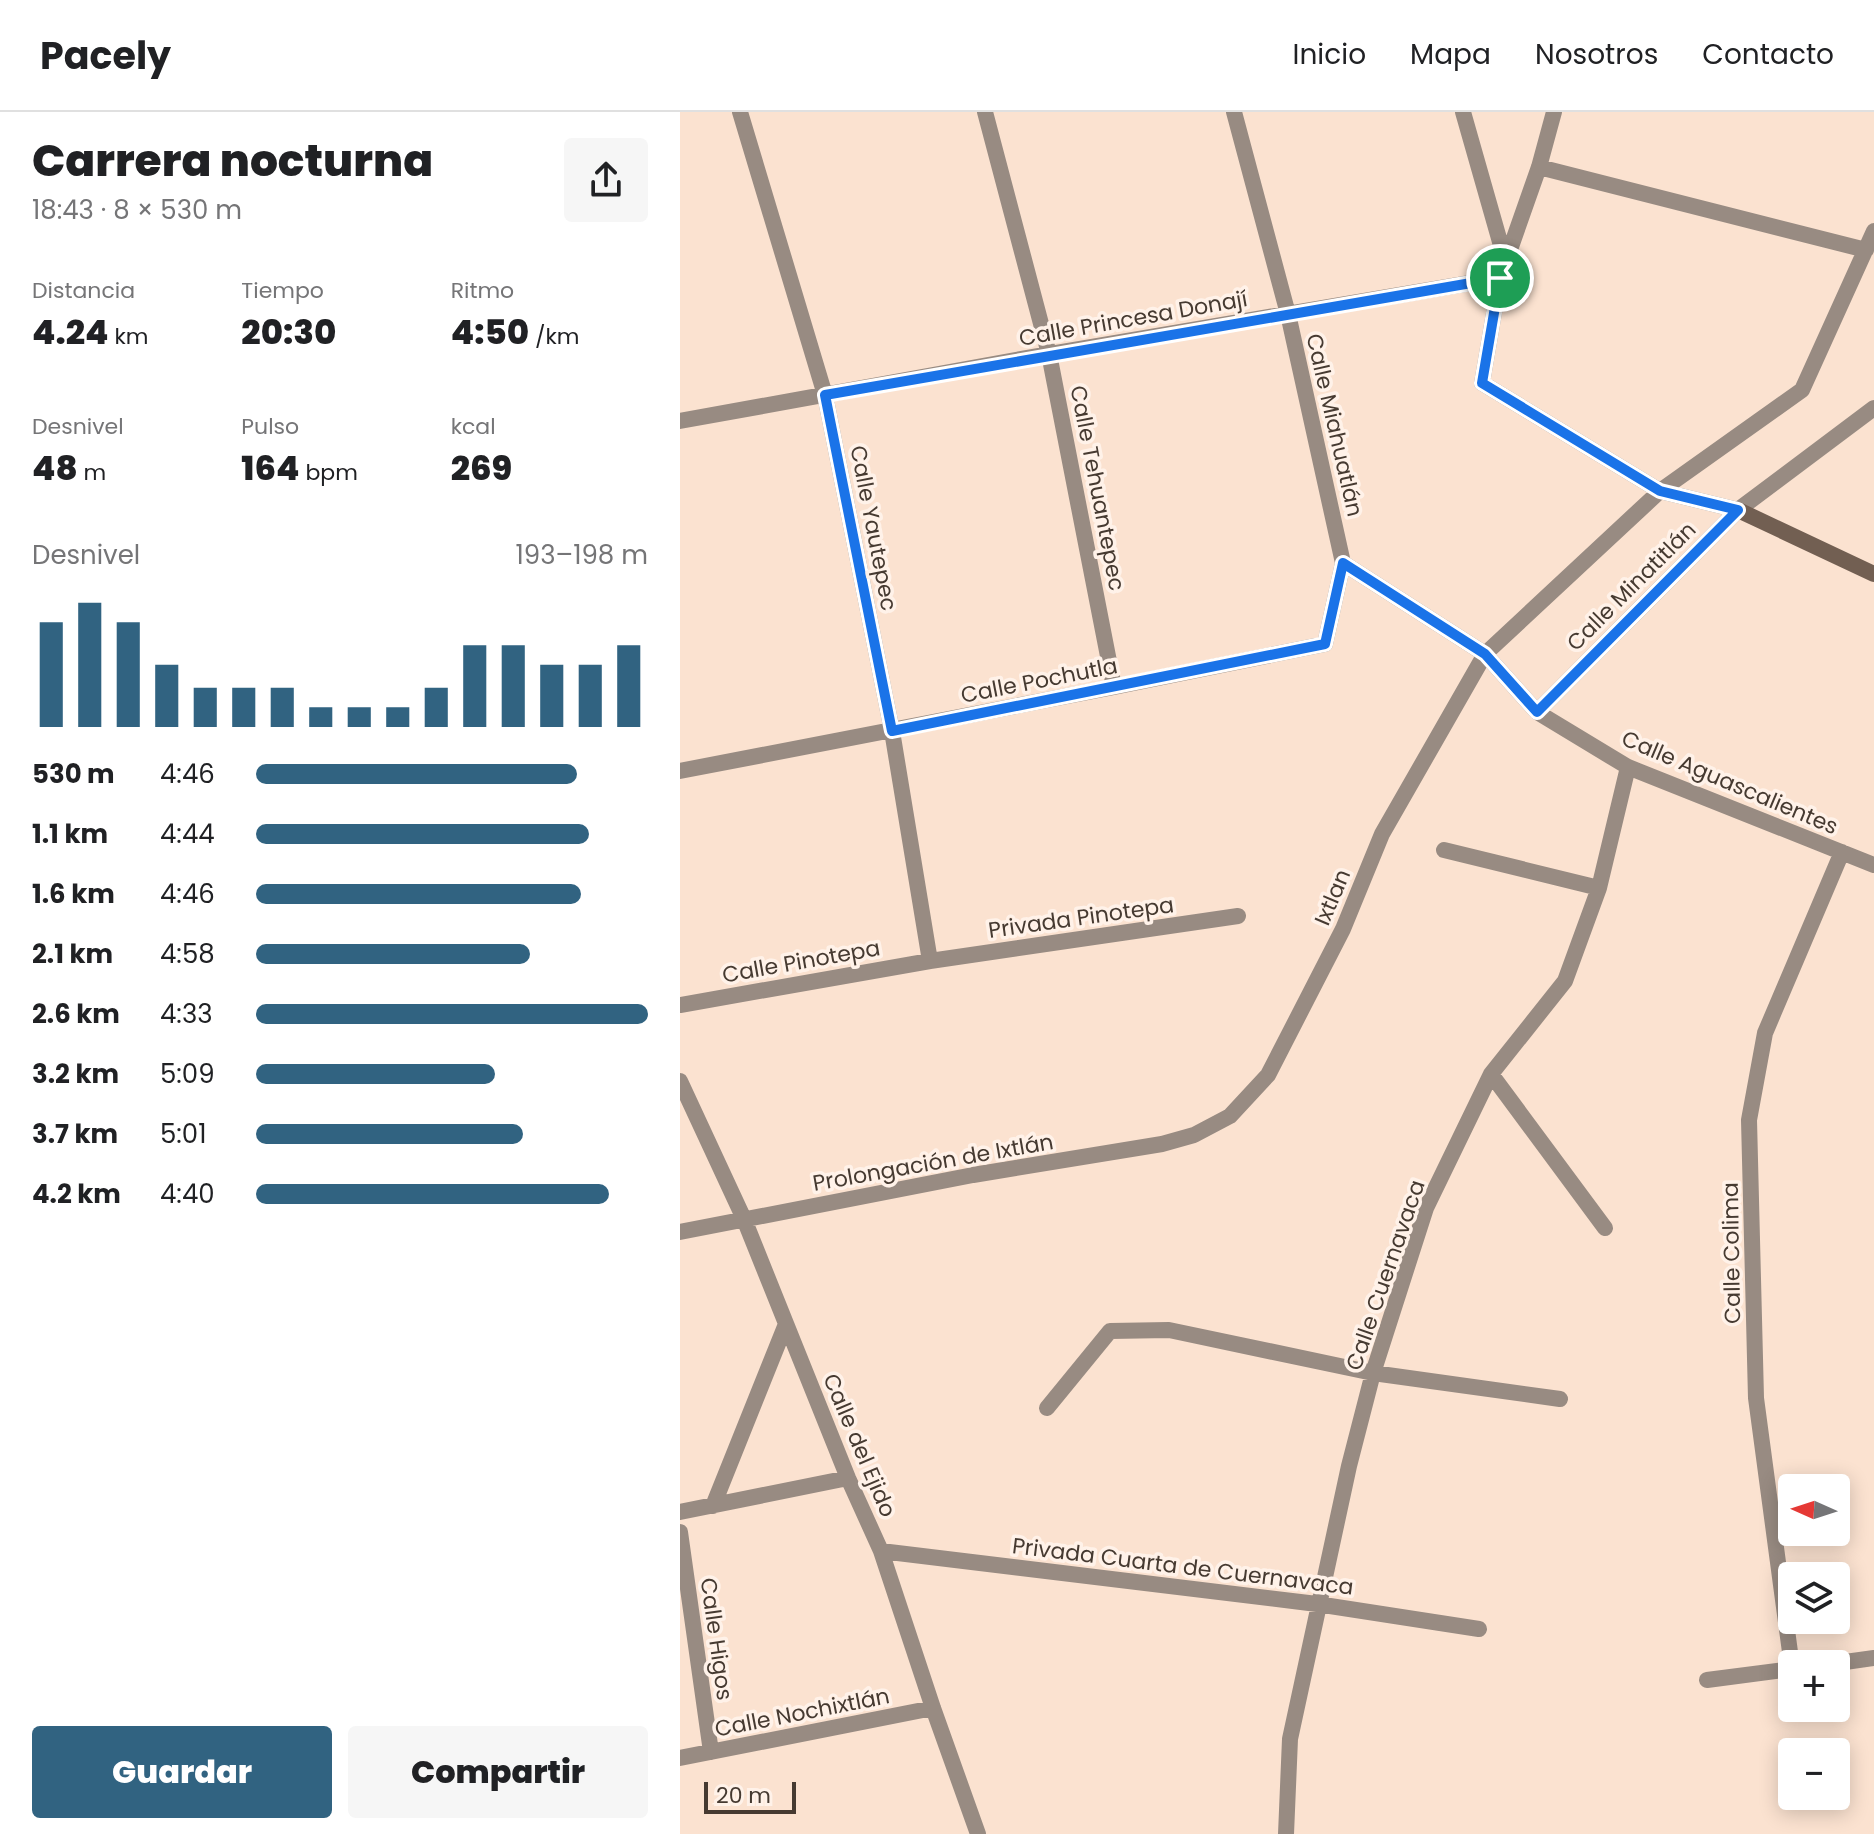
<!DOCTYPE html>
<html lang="es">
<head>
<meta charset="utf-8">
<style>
	body { margin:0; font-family:Poppins,sans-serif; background:#f6f6f6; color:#202124; height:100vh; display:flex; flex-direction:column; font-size:30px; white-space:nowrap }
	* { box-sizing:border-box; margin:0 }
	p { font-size:26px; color:#757577 }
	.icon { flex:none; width:44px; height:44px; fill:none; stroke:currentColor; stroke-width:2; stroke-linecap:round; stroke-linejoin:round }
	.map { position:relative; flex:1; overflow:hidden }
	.side { display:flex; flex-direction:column; background:#fff; width:680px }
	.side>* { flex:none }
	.needle { width:52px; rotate:273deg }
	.buttons { position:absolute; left:1098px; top:1362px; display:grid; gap:16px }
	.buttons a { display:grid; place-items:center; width:72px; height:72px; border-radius:8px; background:#fff; box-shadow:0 4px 20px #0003; font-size:40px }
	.scale { position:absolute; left:24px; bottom:20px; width:92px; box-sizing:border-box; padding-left:8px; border:4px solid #463a31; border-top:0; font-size:22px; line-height:28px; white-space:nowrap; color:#463a31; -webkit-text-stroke:6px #fff2e9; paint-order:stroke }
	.pin { position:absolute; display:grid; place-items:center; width:68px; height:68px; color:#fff; margin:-34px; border:4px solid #fff; border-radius:50%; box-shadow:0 2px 8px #0007 }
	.round { display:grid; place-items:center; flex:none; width:84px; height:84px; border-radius:8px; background:#f6f6f6 }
	.head { display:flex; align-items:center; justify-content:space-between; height:136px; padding:0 32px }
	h1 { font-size:44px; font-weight:800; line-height:60px }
	.figures { display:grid; grid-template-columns:repeat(3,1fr); gap:12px; height:136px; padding:8px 32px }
	.figures div { display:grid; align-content:center }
	.figures b { font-size:34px; font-weight:800 }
	.figures small { font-size:22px; font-weight:400 }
	.figures p { font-size:22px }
	.chart { height:224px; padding:16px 32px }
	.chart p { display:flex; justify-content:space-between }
	.chart svg { width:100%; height:144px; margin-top:8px; stroke:#316381; stroke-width:6 }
	.cta { display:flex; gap:16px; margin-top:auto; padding:16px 32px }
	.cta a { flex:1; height:92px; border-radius:8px; background:#316381; color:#fff; font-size:32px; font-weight:800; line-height:92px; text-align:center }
	.cta a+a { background:#f6f6f6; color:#202124 }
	ul { padding:0 32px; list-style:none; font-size:26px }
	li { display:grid; grid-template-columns:128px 96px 1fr; align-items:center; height:60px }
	li i { height:20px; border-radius:10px; background:#316381 }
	header { display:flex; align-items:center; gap:48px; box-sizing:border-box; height:112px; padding:0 40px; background:#fff; border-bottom:2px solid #e0e0e0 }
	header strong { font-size:38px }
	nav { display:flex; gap:44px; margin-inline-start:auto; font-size:28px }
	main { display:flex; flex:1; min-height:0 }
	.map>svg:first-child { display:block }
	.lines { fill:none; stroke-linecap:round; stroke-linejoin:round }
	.street { stroke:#988b82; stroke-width:16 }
	.secondary { stroke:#725f52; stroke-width:16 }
	.route-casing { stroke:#fff; stroke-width:16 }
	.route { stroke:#1a73e8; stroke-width:10 }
	.labels { text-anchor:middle; stroke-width:7; stroke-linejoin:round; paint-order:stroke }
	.street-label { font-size:22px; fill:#463a31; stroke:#fff2e9 }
</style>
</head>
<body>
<header>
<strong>Pacely</strong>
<nav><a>Inicio</a><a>Mapa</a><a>Nosotros</a><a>Contacto</a></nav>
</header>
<main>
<section class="side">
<div class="head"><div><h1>Carrera nocturna</h1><p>18:43 · 8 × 530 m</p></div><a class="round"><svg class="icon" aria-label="share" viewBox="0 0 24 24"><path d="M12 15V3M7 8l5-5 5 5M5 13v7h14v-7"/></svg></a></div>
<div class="figures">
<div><p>Distancia</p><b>4.24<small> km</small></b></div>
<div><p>Tiempo</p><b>20:30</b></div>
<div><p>Ritmo</p><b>4:50<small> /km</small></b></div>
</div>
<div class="figures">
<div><p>Desnivel</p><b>48<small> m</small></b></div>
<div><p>Pulso</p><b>164<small> bpm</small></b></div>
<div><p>kcal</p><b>269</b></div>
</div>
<div class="chart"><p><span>Desnivel</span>193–198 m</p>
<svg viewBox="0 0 160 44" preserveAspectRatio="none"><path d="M5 44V12M15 44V6M25 44V12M35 44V25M45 44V32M55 44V32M65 44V32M75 44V38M85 44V38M95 44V38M105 44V32M115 44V19M125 44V19M135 44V25M145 44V25M155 44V19"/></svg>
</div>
<ul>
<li><b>530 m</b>4:46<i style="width:82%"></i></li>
<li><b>1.1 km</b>4:44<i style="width:85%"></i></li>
<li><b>1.6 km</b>4:46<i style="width:83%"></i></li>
<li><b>2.1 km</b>4:58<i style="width:70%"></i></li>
<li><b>2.6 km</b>4:33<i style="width:100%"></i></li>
<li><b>3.2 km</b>5:09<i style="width:61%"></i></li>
<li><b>3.7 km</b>5:01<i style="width:68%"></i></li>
<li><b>4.2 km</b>4:40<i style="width:90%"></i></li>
</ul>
<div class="cta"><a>Guardar</a><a>Compartir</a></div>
</section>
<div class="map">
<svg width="1194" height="1722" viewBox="0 0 1194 1722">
	<rect width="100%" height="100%" fill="#fbe2d0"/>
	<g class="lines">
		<path class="street" d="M60,0L145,283L212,619L250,849
			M305,0L369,242L434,575
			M783,0L826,151
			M874,0L859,55L820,166L802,271L980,379L1058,398
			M859,55L1186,138
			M0,309L369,242L820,166
			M663,451L805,542L857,600L948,655L1194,753
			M857,600L1058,398L1194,296
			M0,659L434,575L645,532L663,451L608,202L554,0
			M764,738L919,776
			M0,893L250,849L558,804
			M811,962L925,1116
			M0,969L64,1107L168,1366L201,1439L253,1596L298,1722
			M0,1120L293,1063L482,1032L514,1023L550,1004L588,963L663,817L702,722L805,542L980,379L1122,278L1194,119
			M367,1296L430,1219L489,1218L693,1261L880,1287
			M33,1394L106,1212
			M0,1400L168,1366
			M0,1420L31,1640
			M201,1439L637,1492L799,1517
			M1151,1552L1194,1546
			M1112,1555L1076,1286L1069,1008L1085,921L1162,740
			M1027,1568L1112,1557
			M0,1646L253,1596
			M606,1722L610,1627L669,1354L693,1261L746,1096L811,962L885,869L919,776L948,655"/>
		<path class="secondary" d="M1058,398L1194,462"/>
	</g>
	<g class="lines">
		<g class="route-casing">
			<path id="route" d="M820,166L802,271L980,379L1058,398L857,600L805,542L663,451L645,532L212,619L145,283Z"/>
		</g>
		<use href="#route" class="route"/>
	</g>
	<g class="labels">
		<g class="street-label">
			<text transform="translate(453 206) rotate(-10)" y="8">Calle Princesa Donají</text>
			<text transform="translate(655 313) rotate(77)" y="8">Calle Miahuatlán</text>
			<text transform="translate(418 376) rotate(79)" y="8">Calle Tehuantepec</text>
			<text transform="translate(194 416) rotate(79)" y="8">Calle Yautepec</text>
			<text transform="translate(951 474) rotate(-45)" y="8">Calle Minatitlán</text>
			<text transform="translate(359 568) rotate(-11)" y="8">Calle Pochutla</text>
			<text transform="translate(1050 670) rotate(23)" y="8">Calle Aguascalientes</text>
			<text transform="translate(652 785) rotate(-67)" y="8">Ixtlan</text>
			<text transform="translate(401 805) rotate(-8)" y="8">Privada Pinotepa</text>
			<text transform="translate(121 849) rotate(-10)" y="8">Calle Pinotepa</text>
			<text transform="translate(253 1050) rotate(-10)" y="8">Prolongación de Ixtlán</text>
			<text transform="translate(1051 1141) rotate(-91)" y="8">Calle Colima</text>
			<text transform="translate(705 1163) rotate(-71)" y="8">Calle Cuernavaca</text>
			<text transform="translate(180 1333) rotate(67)" y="8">Calle del Ejido</text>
			<text transform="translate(503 1454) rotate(7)" y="8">Privada Cuarta de Cuernavaca</text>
			<text transform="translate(37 1527) rotate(82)" y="8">Calle Higos</text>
			<text transform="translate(122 1600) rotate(-11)" y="8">Calle Nochixtlán</text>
		</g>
	</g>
</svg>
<div class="buttons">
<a><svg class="needle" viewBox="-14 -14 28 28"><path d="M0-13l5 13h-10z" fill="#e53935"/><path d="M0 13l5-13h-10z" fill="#757577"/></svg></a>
<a><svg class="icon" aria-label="layers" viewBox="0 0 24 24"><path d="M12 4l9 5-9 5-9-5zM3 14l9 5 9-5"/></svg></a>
<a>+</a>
<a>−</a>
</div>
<div class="scale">20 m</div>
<div class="pin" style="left:820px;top:166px;background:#1e9e55"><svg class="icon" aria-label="arrive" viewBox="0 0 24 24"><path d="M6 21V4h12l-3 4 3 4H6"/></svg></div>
</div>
</main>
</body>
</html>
